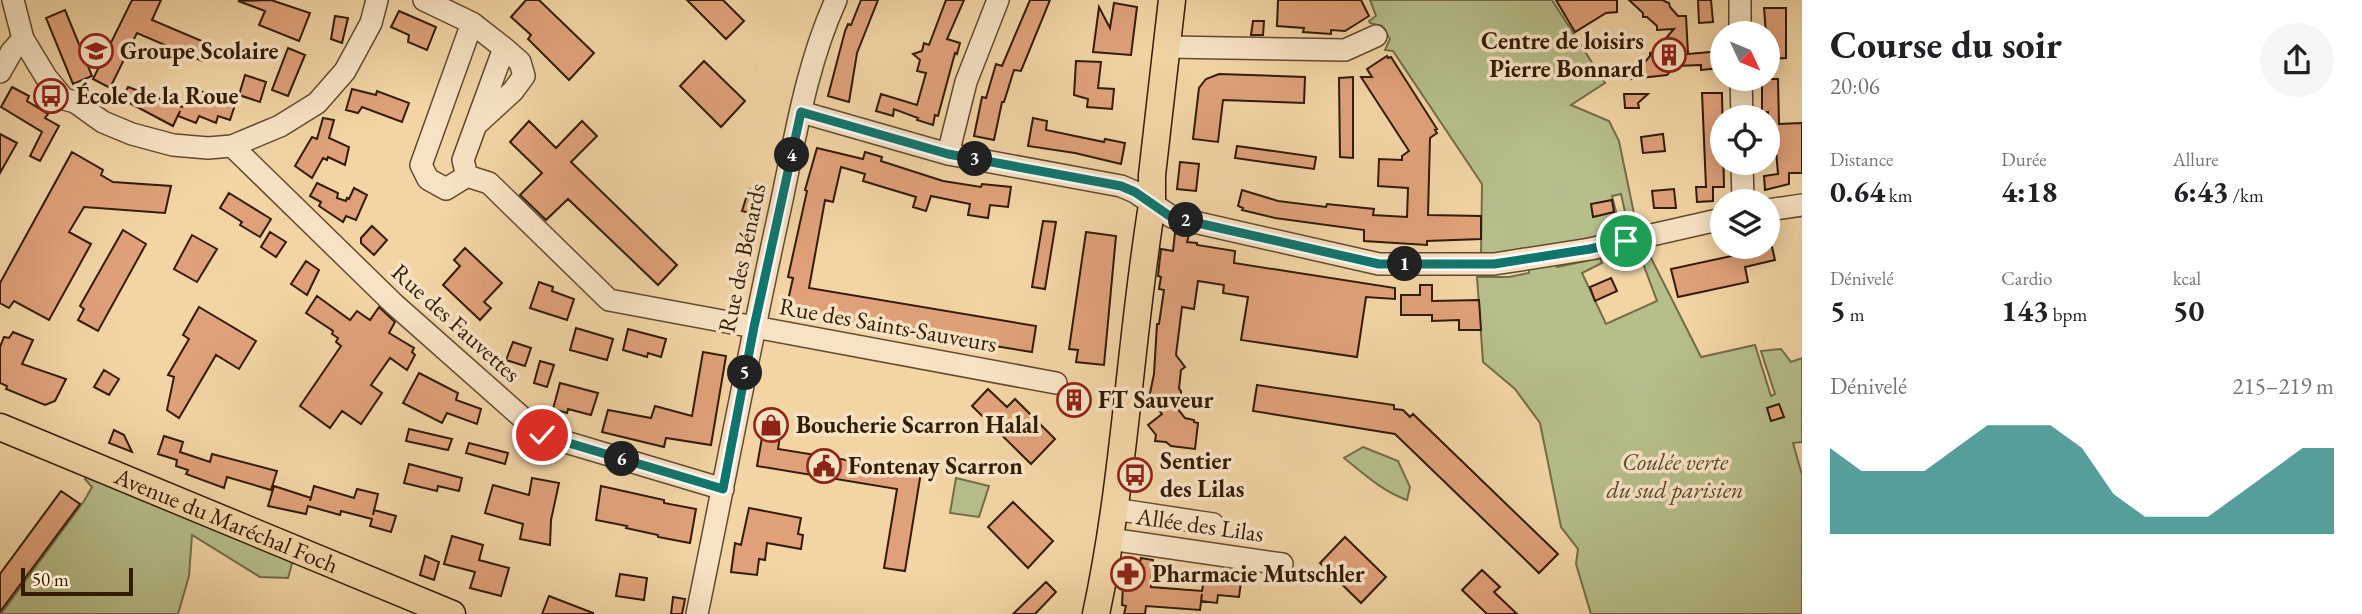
<!DOCTYPE html>
<html lang="fr">
<head>
<meta charset="utf-8">
<style>
	body { margin:0; font-family:"EB Garamond",serif; background:#f6f6f6; color:#202124; height:100vh; display:flex; flex-direction:column; font-size:26px; white-space:nowrap }
	* { box-sizing:border-box; margin:0 }
	p { font-size:23px; color:#757577 }
	.icon { flex:none; width:38px; height:38px; fill:none; stroke:currentColor; stroke-width:2; stroke-linecap:round; stroke-linejoin:round }
	.map { position:relative; flex:1; overflow:hidden }
	.sheet { display:flex; flex-direction:column; background:#fff; width:560px }
	.sheet>* { flex:none }
	.needle { width:46px; rotate:134deg }
	.fabs { position:absolute; left:1710px; top:21px; display:grid; gap:14px }
	.fabs a { display:grid; place-items:center; width:70px; height:70px; border-radius:50%; background:#fff; box-shadow:0 4px 18px #0003; font-size:35px }
	.scale { position:absolute; left:21px; bottom:18px; width:112px; box-sizing:border-box; padding-left:7px; border:4px solid #321c06; border-top:0; font-size:19px; line-height:24px; white-space:nowrap; color:#321c06; -webkit-text-stroke:5px #f7e3c4; paint-order:stroke }
	.pin { position:absolute; display:grid; place-items:center; width:60px; height:60px; color:#fff; margin:-30px; border:4px solid #fff; border-radius:50%; box-shadow:0 2px 7px #0007 }
	.km { position:absolute; width:35px; height:35px; margin:-18px; border-radius:50%; background:#222; color:#fff; font-size:19px; line-height:35px; text-align:center }
	.round { display:grid; place-items:center; flex:none; width:74px; height:74px; border-radius:37px; background:#f6f6f6 }
	.overview { display:flex; align-items:center; justify-content:space-between; height:119px; padding:0 28px }
	h1 { font-size:38px; font-weight:700; line-height:52px }
	.figures { display:grid; grid-template-columns:repeat(3,1fr); gap:10px; height:119px; padding:7px 28px }
	.figures div { display:grid; align-content:center }
	.figures b { font-size:30px; font-weight:700 }
	.figures small { font-size:19px; font-weight:400 }
	.figures p { font-size:19px }
	.chart { height:196px; padding:14px 28px }
	.chart p { display:flex; justify-content:space-between }
	.chart svg { width:100%; height:126px; margin-top:7px; fill:#0f766e; opacity:.7 }
	main { display:flex; flex:1; min-height:0 }
	.map>svg:first-child { display:block }
	.green { fill:#b6be8a; stroke:#746d48; stroke-width:2 }
	.building { fill:#e0a17a; stroke:#321c06; stroke-width:2 }
	.lines { fill:none; stroke-linecap:round; stroke-linejoin:round }
	.minor-casing { stroke:#624a2e; stroke-width:24 }
	.major-casing { stroke:#321c06; stroke-width:29 }
	.minor { stroke:#f7e3c4; stroke-width:21 }
	.major { stroke:#f2d4a5; stroke-width:26 }
	.route-casing { stroke:#fff; stroke-width:14 }
	.route { stroke:#0f766e; stroke-width:9 }
	.labels { text-anchor:middle; stroke-width:7; stroke-linejoin:round; paint-order:stroke }
	.poi-label { font-size:24px; font-weight:bold; fill:#321c06; stroke:#f7e3c4; text-anchor:start }
	.street-label { font-size:24px; fill:#321c06; stroke:#f7e3c4 }
	.park-label { font-size:24px; font-style:italic; fill:#5a4d2e; stroke:#f7e3c4 }
</style>
</head>
<body>
<main>
<div class="map">
<svg width="1802" height="614" viewBox="0 0 1802 614">
	<rect width="100%" height="100%" fill="#f2d4a5"/>
	<filter id="stains"><feTurbulence type="fractalNoise" baseFrequency=".00286" numOctaves="4"/><feColorMatrix values="0 0 0 0 .2 0 0 0 0 .09 0 0 0 0 .02 0 0 0 .5 -.17"/></filter>
	<radialGradient id="worn" r=".72"><stop offset=".6" stop-color="#630" stop-opacity="0"/><stop offset="1" stop-color="#630" stop-opacity=".3"/></radialGradient>
	<path class="green" d="M1370,0H1552L1605,83L1571,105L1609,121L1619,141L1637,228L1629,230L1621,194L1612,196L1621,231L1553,246L1481,255L1482,184L1393,51L1385,50L1390,39L1382,26L1370,23L1369,21L1376,16Z
		M1649,248L1651,258L1701,357L1755,345L1771,396L1775,394L1761,351L1781,349L1791,362L1802,358V442L1793,443L1802,475V614H1591L1576,564L1578,549L1561,527L1540,423L1515,389L1483,362L1477,277H1509L1529,273V269L1556,263L1557,267L1600,258L1602,263L1582,273L1606,324L1657,301L1638,250Z
		M1363,447L1398,461L1410,487L1407,500C1382,491 1364,474 1344,458Z
		M90,469L293,560L288,578L260,577L192,535L189,576L178,614H1L84,501L92,487L85,479Z
		M956,478L989,486L979,517L950,513Z"/>
	<path class="building" d="M132,0H161L152,20L209,44L202,61L137,33L110,88L93,79Z
		M271,0L310,13L299,41L259,25L265,11L238,1Z
		M526,0H539L594,53L569,80L528,39L531,35L511,17Z
		M687,0H723L744,21L726,39Z
		M861,0H878L857,53L849,102L828,96L845,31L848,24L851,25Z
		M946,0H964L947,39L960,43L957,54L955,53L938,116L935,115L933,125L917,120L918,118L894,109L893,116L876,111L881,94L917,105L926,73L917,71L920,60L913,54L922,51L924,43L929,45Z
		M1030,0H1050L1021,71L1014,70L1004,102H1002L994,140L974,136L982,97L986,98L996,64L1002,66Z
		M1278,0H1361L1369,16L1345,31L1331,30V34L1303,32L1304,28L1277,26Z
		M1556,0H1617V12L1606,13L1575,32Z
		M1629,0H1662L1669,3L1670,7L1678,16H1686L1688,54L1721,51L1722,68L1701,70V65L1675,66L1667,75L1631,79L1650,56V53L1654,52L1674,29L1657,30V26L1647,17H1643V13Z
		M1698,0H1711L1713,22L1699,23Z
		M1114,3L1137,7L1131,55L1093,52L1099,7L1110,28Z
		M1764,8H1786V58L1768,59Z
		M65,10L92,76L73,84L46,18Z
		M399,11L436,27L427,50L408,42L409,35L391,27Z
		M335,16L348,18L342,43L331,39Z
		M1253,21H1264L1263,35H1251Z
		M288,48L305,55L288,96L272,90Z
		M1387,56L1388,58L1391,57L1437,129L1435,130L1437,133L1430,138L1428,215L1481,216V239L1427,241V245L1364,241V230L1275,218L1242,210L1243,208L1238,206L1242,190L1278,201L1326,207L1327,204L1374,209L1373,215L1407,217L1408,188L1378,186L1379,159L1402,160V156L1409,151L1361,77H1372L1367,69Z
		M704,61L745,101L721,127L680,86Z
		M1076,61L1101,62L1098,88L1114,89L1112,109L1087,107L1088,99L1074,95Z
		M1219,74L1305,77L1304,103L1223,100L1218,142L1193,139L1199,88L1206,79Z
		M245,75L266,82L260,102L239,95Z
		M1353,77V158L1340,157L1339,78Z
		M1762,79H1778L1779,124L1802,123V173H1789V184L1765,190L1764,176L1778,174L1776,150H1768V112L1762,113Z
		M12,87L29,96L27,101L48,114L45,118L59,126L40,161L30,156L42,132L1,107Z
		M128,87L182,107L190,87L224,100L226,92L238,96L230,120L218,116L216,123L199,116L196,123L178,116L180,111L173,126L122,99Z
		M352,89L376,95L377,91L409,103L402,122L362,107L358,113L346,110Z
		M1702,93H1722L1724,187H1713V201L1697,202L1696,187H1706Z
		M1624,94H1648L1638,103L1639,108H1625Z
		M323,118L334,120L329,138L349,147L345,165L328,157L327,160L323,158L312,178L295,166L312,137L317,139Z
		M1033,118L1047,121L1046,130L1104,142L1105,139L1125,143L1121,164L1075,153L1028,146Z
		M529,121L556,148L582,121L597,136L571,162L677,265L658,285L568,199L546,220L520,195L542,173L510,142Z
		M0,134L17,143L0,173Z
		M1663,134L1665,151L1643,153L1641,137Z
		M1237,146L1316,157L1314,169L1235,158Z
		M817,148L863,159L865,152L882,157L881,161L943,181L981,187L982,184L1011,187L1008,207L990,205L988,218L968,215L970,204L931,196L926,211L913,207L916,197L863,181L865,174L841,167L833,202L825,200L809,288L1036,326L1032,352L816,317L817,311L787,305L793,278L788,277L807,191L805,190Z
		M72,152L103,170L101,175L113,182L171,186L165,213L84,207L69,232L91,244L49,320L14,301L9,308L0,303V283Z
		M1180,162L1199,164L1196,191L1177,189Z
		M317,183L338,193L337,198L346,201L347,198L349,199L354,188L367,195L356,220L346,216L343,222L319,206L321,202L310,196Z
		M749,189L764,193L758,215L742,211Z
		M1674,189L1676,208H1654L1652,191Z
		M229,193L271,219L260,237L240,225L242,222L220,208Z
		M1612,200L1614,212L1593,217L1591,204Z
		M1043,221L1056,222L1045,289L1032,287Z
		M372,226L387,240L374,255L361,243V238Z
		M123,230L146,244L98,331L78,320L84,309L80,306Z
		M270,232L286,242L276,257L261,247Z
		M1086,232L1116,236L1104,365L1076,362L1078,350L1069,349Z
		M1175,233L1189,235L1187,242L1197,243V245L1235,251L1234,263L1395,288V299L1366,297L1357,357L1241,340L1248,297L1223,293L1224,285L1198,281L1194,309L1182,307L1176,355L1185,367L1181,370L1179,389L1181,391V401L1178,409L1185,418L1194,420V422L1198,423L1195,449L1171,446L1166,442L1155,441L1156,435L1148,425L1162,414L1149,398L1154,374L1157,324H1159L1164,290L1159,289L1161,277L1158,276L1161,249L1173,251Z
		M192,235L217,249L197,282L174,269Z
		M1740,247H1772L1775,260L1745,267L1748,282L1678,297L1671,269L1741,254Z
		M465,248L502,283L484,302L491,308L480,320L443,285L460,266L454,260Z
		M306,261L319,270L307,295L291,284Z
		M1611,278L1617,291L1595,301L1590,287Z
		M539,282L553,287L552,291L574,299L567,320L530,308Z
		M1420,285H1432V301L1479,300L1481,330H1459V320L1432,321V315H1401V295H1420Z
		M317,296L350,320L357,311L370,320L379,307L395,322L389,333L414,348L412,352L415,355L407,370L390,358L371,385L382,393L361,424L342,411L330,428L300,406L341,346L336,342L338,338L332,334L333,331L306,313Z
		M199,307L256,341L239,369L216,355L179,418L167,410L174,377L168,375L189,339L183,335Z
		M576,328L613,339L607,360L570,350Z
		M628,329L666,339L661,357L648,353L647,357L623,350Z
		M13,332L33,340L22,364L66,379L55,401L45,405L6,389L7,386L0,383V347L4,337L9,338Z
		M513,342L531,348L525,366L506,360Z
		M703,352L726,356L711,445L666,438L664,447L602,432L608,410L651,418L655,406L692,416Z
		M540,361L554,365L547,387L534,383Z
		M104,370L119,379L109,395L94,387Z
		M419,373L458,393L456,400L481,409L477,424L447,413L442,423L403,403Z
		M560,383L598,393L591,415L568,409L567,413L553,409Z
		M1257,385L1394,405V409L1403,410L1410,417L1413,414L1558,554L1539,573L1395,434L1253,411Z
		M988,389L1007,407L1015,399L1055,439L1031,464L972,406Z
		M1779,404L1784,417L1771,421L1767,408Z
		M761,412L783,416L778,449L921,472L905,571L884,568L897,489L757,466L763,432L758,431Z
		M409,429L452,439L448,450L406,441Z
		M114,430L124,435L132,452L109,443Z
		M164,436L183,442L180,452L210,462L212,454L277,471L271,490L227,477L224,488L186,474L188,470L176,466L177,460L158,454Z
		M469,443L508,453L505,464L466,453Z
		M409,464L462,478L459,491L438,486L437,491L404,483Z
		M532,478L559,483L551,520L550,545L520,539L523,524L485,513L493,485L529,495Z
		M274,486L311,498L310,501L314,486L354,498L357,489L378,494L373,515L374,510L396,516L391,532L370,526L372,519L341,511L340,515L308,506L306,514L268,506Z
		M601,486L664,500V503L696,509L690,543L658,537V535L626,528L627,526L596,520Z
		M61,491L80,504L0,612V574Z
		M1013,502L1053,541L1028,568L988,527Z
		M749,508L801,518L798,534L803,535L801,549L767,543L765,560L759,559L757,575L731,572L735,543L741,545Z
		M452,536L483,545L479,560L509,568L501,596L470,588L475,572L444,564Z
		M1345,537L1386,577L1361,603L1320,563Z
		M425,556L439,562L434,580L420,575Z
		M1141,558L1153,560L1151,587L1202,591L1204,580L1241,582L1239,597L1218,595L1217,603L1201,601L1202,594L1200,610L1146,606L1145,614H1124L1126,606L1122,605L1124,564L1140,562Z
		M1482,570L1500,587L1494,592L1517,614H1487L1462,590Z
		M620,574L647,578L644,600L616,596Z
		M1046,582L1056,592L1035,614H1013Z
		M549,596L593,613V614H542Z
		M673,597L685,599L682,614H671Z"/>
	<g class="lines">
		<g class="minor-casing">
			<path id="minor" d="M13,0L23,39L46,77L64,99L75,102L103,122L132,134L173,145L208,148L232,146L280,126L317,103L345,71L371,23L377,0
				M424,0L472,23L504,48L463,160L467,176
				M1740,0V33
				M472,23L421,165L428,179L446,189L467,176L489,183L609,300L1056,383
				M1168,47L1345,50L1376,36
				M0,72L12,51L23,39
				M1741,79L1742,117
				M801,112L948,154L1121,186L1135,192L1172,217L1379,264H1494L1590,249L1722,219
				M477,124L513,91L524,76L520,62L504,48
				M232,146L394,304L542,435L723,489
				M948,154L966,82L998,0
				M1742,163L1743,201
				M1768,210L1802,205
				M1114,509L1213,524
				M1110,539L1282,564
				M697,614C725,479 750,344 780,209C795,139 806,66 836,0"/>
		</g>
		<g class="major-casing">
			<g id="major">
				<path id="s1" d="M0,427L452,614"/>
				<path d="M1096,614C1125,479 1130,340 1152,205V175L1172,0"/>
			</g>
		</g>
		<use href="#minor" class="minor"/>
		<use href="#major" class="major"/>
	</g>
	<g class="lines">
		<g class="route-casing">
			<path id="route" d="M542,435L723,489L754,327L801,112L948,154L1121,186L1135,192L1171,217L1379,264H1494L1590,249L1626,241"/>
		</g>
		<use href="#route" class="route"/>
	</g>
	<defs>
		<g id="school-ring" transform="scale(1.75)"><circle r="9.5" fill="#f7e3c4" stroke="#8f2418" stroke-width="1.5"/><path d="M0-5L7-2L0 1L-7-2ZM-4 1L0 2.5L4 1V4Q0 6-4 4Z" fill="#8f2418"/></g>
		<g id="building-ring" transform="scale(1.75)"><circle r="9.5" fill="#f7e3c4" stroke="#8f2418" stroke-width="1.5"/><path d="M-4-6H4V6H1V3H-1V6H-4ZM-2.5-4.3h1.7v1.8h-1.7ZM.8-4.3h1.7v1.8H.8ZM-2.5-1h1.7V.8h-1.7ZM.8-1h1.7V.8H.8Z" fill="#8f2418"/></g>
		<g id="bus-ring" transform="scale(1.75)"><circle r="9.5" fill="#f7e3c4" stroke="#8f2418" stroke-width="1.5"/><path d="M-5-6H5V4H4V6H2V4H-2V6H-4V4H-5ZM-3.5-4V0h7V-4ZM-3.5 1.2v1.5H-2V1.2ZM2 1.2v1.5H3.5V1.2Z" fill="#8f2418"/></g>
		<g id="shop-ring" transform="scale(1.75)"><circle r="9.5" fill="#f7e3c4" stroke="#8f2418" stroke-width="1.5"/><path d="M-5-2.5h2.3a2.7 3.5 0 0 1 5.4 0H5L5.5 6h-11ZM-1.5-2.5h3a1.5 2.3 0 0 0-3 0Z" fill="#8f2418"/></g>
		<g id="civic-ring" transform="scale(1.75)"><circle r="9.5" fill="#f7e3c4" stroke="#8f2418" stroke-width="1.5"/><path d="M-.6-6.5H3V-4.5H.6V-3L4-1V1h2V6H-6V1h2V-1L-.6-3ZM-1.2 2.5V6h2.4V2.5Z" fill="#8f2418"/></g>
		<g id="pharmacy-ring" transform="scale(1.75)"><circle r="9.5" fill="#f7e3c4" stroke="#8f2418" stroke-width="1.5"/><path d="M-2-6h4v4h4v4h-4v4h-4v-4h-4v-4h4Z" fill="#8f2418"/></g>
	</defs>
	<g fill-rule="evenodd">
		<use href="#school-ring" x="96" y="51"/>
		<use href="#building-ring" x="1669" y="55"/>
		<use href="#bus-ring" x="51" y="96"/>
		<use href="#building-ring" x="1074" y="400"/>
		<use href="#shop-ring" x="771" y="425"/>
		<use href="#civic-ring" x="824" y="466"/>
		<use href="#bus-ring" x="1135" y="475"/>
		<use href="#pharmacy-ring" x="1128" y="574"/>
	</g>
	<g class="labels">
		<g class="poi-label">
			<text x="1644" y="49" text-anchor="end">Centre de loisirs<tspan x="1644" dy="28">Pierre Bonnard</tspan></text>
			<text x="120" y="59">Groupe Scolaire</text>
			<text x="76" y="104">École de la Roue</text>
			<text x="1098" y="408">FT Sauveur</text>
			<text x="796" y="433">Boucherie Scarron Halal</text>
			<text x="1160" y="469">Sentier<tspan x="1160" dy="28">des Lilas</tspan></text>
			<text x="848" y="474">Fontenay Scarron</text>
			<text x="1152" y="582">Pharmacie Mutschler</text>
		</g>
		<g class="street-label">
			<text transform="translate(742 258) rotate(-78)" y="8">Rue des Bénards</text>
			<text transform="translate(456 323) rotate(42)" y="8">Rue des Fauvettes</text>
			<text transform="translate(888 325) rotate(10)" y="8">Rue des Saints-Sauveurs</text>
			<text dy="8" stroke="none"><textPath href="#s1" startOffset="245">Avenue du Maréchal Foch</textPath></text>
			<text transform="translate(1200 525) rotate(8)" y="8">Allée des Lilas</text>
		</g>
		<g class="park-label">
			<text x="1675" y="470">Coulée verte<tspan x="1675" dy="28">du sud parisien</tspan></text>
		</g>
	</g>
	<rect width="100%" height="100%" filter="url(#stains)"/>
	<rect width="100%" height="100%" fill="url(#worn)"/>
</svg>
<div class="fabs">
<a><svg class="needle" viewBox="-14 -14 28 28"><path d="M0-13l5 13h-10z" fill="#e53935"/><path d="M0 13l5-13h-10z" fill="#757577"/></svg></a>
<a><svg class="icon" aria-label="locate" viewBox="0 0 24 24"><circle cx="12" cy="12" r="6"/><path d="M12 2v4M12 18v4M2 12h4M18 12h4"/></svg></a>
<a><svg class="icon" aria-label="layers" viewBox="0 0 24 24"><path d="M12 4l9 5-9 5-9-5zM3 14l9 5 9-5"/></svg></a>
</div>
<div class="scale">50 m</div>
<div class="pin" style="left:1626px;top:241px;background:#1e9e55"><svg class="icon" aria-label="arrive" viewBox="0 0 24 24"><path d="M6 21V4h12l-3 4 3 4H6"/></svg></div>
<div class="pin" style="left:542px;top:435px;background:#d93025"><svg class="icon" aria-label="check" viewBox="0 0 24 24"><path d="M5 12l5 5 9-10"/></svg></div>
<b class="km" style="left:1405px;top:264px">1</b>
<b class="km" style="left:1186px;top:220px">2</b>
<b class="km" style="left:975px;top:159px">3</b>
<b class="km" style="left:792px;top:155px">4</b>
<b class="km" style="left:745px;top:373px">5</b>
<b class="km" style="left:622px;top:459px">6</b>
</div>
<section class="sheet">
<div class="overview"><div><h1>Course du soir</h1><p>20:06</p></div><a class="round"><svg class="icon" aria-label="share" viewBox="0 0 24 24"><path d="M12 15V3M7 8l5-5 5 5M5 13v7h14v-7"/></svg></a></div>
<div class="figures">
<div><p>Distance</p><b>0.64<small> km</small></b></div>
<div><p>Durée</p><b>4:18</b></div>
<div><p>Allure</p><b>6:43<small> /km</small></b></div>
</div>
<div class="figures">
<div><p>Dénivelé</p><b>5<small> m</small></b></div>
<div><p>Cardio</p><b>143<small> bpm</small></b></div>
<div><p>kcal</p><b>50</b></div>
</div>
<div class="chart"><p><span>Dénivelé</span>215–219 m</p>
<svg viewBox="0 0 160 44" preserveAspectRatio="none"><path d="M0 44V14L10 22L20 22L30 22L40 14L50 6L60 6L70 6L80 14L90 30L100 38L110 38L120 38L130 30L140 22L150 14L160 14V44z"/></svg>
</div>
</section>
</main>
</body>
</html>
